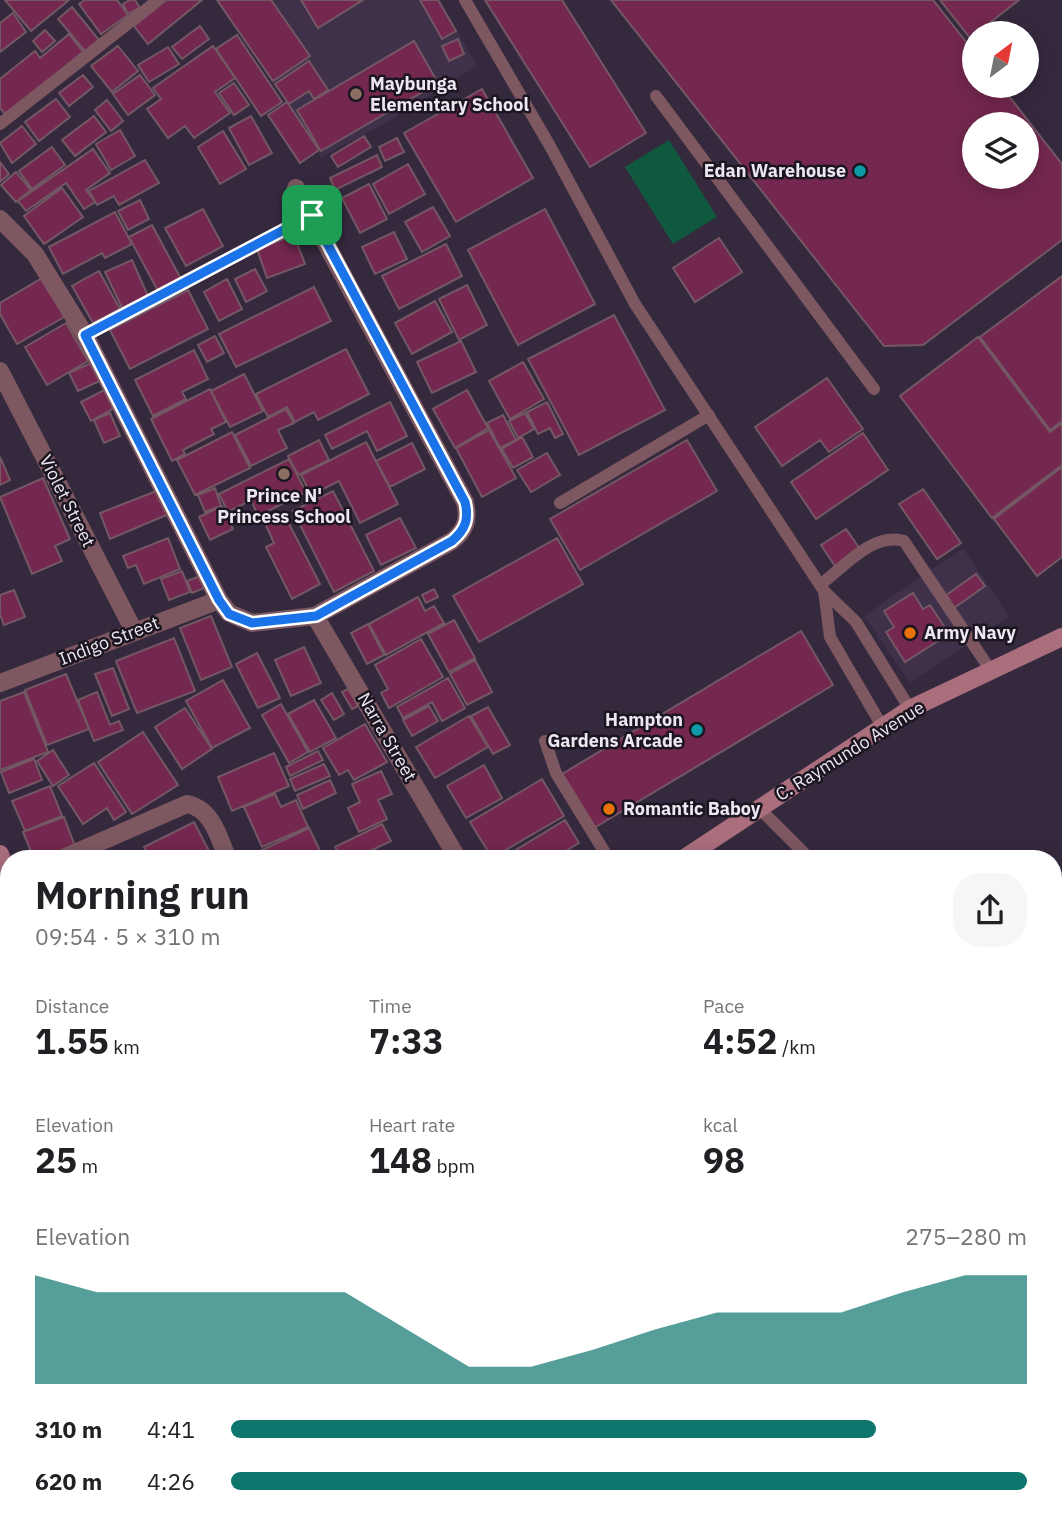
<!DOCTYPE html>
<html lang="en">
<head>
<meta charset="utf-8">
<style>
	body { margin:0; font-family:"IBM Plex Sans",sans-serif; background:#f6f6f6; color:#202124; height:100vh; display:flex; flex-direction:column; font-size:26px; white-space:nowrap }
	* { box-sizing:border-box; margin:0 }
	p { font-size:23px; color:#757577 }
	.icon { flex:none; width:38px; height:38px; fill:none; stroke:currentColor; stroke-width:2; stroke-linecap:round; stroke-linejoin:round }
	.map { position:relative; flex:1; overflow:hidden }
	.panel { position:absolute; left:0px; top:850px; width:1062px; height:674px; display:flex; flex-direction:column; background:#fff; border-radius:28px 28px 0 0; box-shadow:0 4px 18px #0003 }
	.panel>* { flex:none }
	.needle { width:46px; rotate:32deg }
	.tools { position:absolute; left:962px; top:21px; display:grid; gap:14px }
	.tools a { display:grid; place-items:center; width:77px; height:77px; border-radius:50%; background:#fff; box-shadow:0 4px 18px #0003; font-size:35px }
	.pin { position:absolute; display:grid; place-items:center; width:60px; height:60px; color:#fff; margin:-30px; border-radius:14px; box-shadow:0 4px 10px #0006 }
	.round { display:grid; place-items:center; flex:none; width:74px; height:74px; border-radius:28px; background:#f6f6f6 }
	.summary { display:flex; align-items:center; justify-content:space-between; height:119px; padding:0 35px }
	h1 { font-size:38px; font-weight:700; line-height:52px }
	.metrics { display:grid; grid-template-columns:repeat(3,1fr); gap:10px; height:119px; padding:7px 35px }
	.metrics div { display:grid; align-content:center }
	.metrics b { font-size:35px; font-weight:700 }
	.metrics small { font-size:19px; font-weight:400 }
	.metrics p { font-size:19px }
	.chart { height:196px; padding:14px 35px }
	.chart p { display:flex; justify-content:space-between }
	.chart svg { width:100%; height:126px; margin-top:7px; fill:#0f766e; opacity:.7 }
	ul { padding:0 35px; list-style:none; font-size:23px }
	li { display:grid; grid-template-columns:112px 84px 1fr; align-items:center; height:52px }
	li i { height:18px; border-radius:9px; background:#0f766e }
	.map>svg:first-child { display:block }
	.built { fill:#40314b }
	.green { fill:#10593f }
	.building { fill:#74284f; stroke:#735864; stroke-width:2; fill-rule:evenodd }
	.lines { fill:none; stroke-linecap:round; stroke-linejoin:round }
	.service { stroke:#7e5861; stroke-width:12 }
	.minor { stroke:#7e5861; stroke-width:18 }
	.secondary { stroke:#aa6e7d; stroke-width:18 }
	.route-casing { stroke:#fff; stroke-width:14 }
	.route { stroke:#1a73e8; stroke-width:9 }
	.education-dot { fill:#8d6e63; stroke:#1a151e; stroke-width:2.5 }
	.culture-dot { fill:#0f9aa8; stroke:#1a151e; stroke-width:2.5 }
	.food-dot { fill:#e8710a; stroke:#1a151e; stroke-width:2.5 }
	.labels { text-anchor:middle; stroke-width:5; stroke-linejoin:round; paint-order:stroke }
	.poi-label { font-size:18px; font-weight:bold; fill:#eee6f3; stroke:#1a151e; text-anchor:start }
	.street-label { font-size:18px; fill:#eee6f3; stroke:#1a151e }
</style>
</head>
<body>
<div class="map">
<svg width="1062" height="1524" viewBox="0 0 1062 1524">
	<rect width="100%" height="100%" fill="#35293e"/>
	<path class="built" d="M218,0H440L477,66L389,121L321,157Z
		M963,548L1009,616L910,683L864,616Z
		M279,1516H511L520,1524H272Z"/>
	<path class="green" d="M669,140L717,217L673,244L625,167Z"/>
	<path class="building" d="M5,0H69L31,31Z
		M85,0H117L128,15L101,34L79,4Z
		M130,0H135L140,8L128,14L123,4Z
		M166,0H202L148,44L134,26Z
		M217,0H271L310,56L273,81Z
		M301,0H363L318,28Z
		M420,0H438L456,31L442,39Z
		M485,0H562L646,133L590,167Z
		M611,0H933L975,53V86H1001L1062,164V240L923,345L884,346ZM975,124H1027V177H975Z
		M940,0H1019L970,38Z
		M72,7L99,40L85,51L58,19Z
		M13,13L26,32L0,52V23Z
		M200,26L209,39L182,59L172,47Z
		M45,30L55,41L42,52L33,41Z
		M69,34L83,52L6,115L0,108V79L35,51L40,58Z
		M237,35L282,102L261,116L216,49Z
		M458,39L464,54L449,61L442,46Z
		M414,41L438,83L321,151L297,110Z
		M118,46L138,71L112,92L91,66Z
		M213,46L235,78L215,92L230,113L194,138L185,126L168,138L147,109L161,99L153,88Z
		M168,47L179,64L149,82L138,65Z
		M309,61L328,90L314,99L309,91L289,104L275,84Z
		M83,75L93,87L69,106L59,93Z
		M140,75L155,95L128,115L113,94Z
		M234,83L249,105L234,115L219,93Z
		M482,89L533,178L456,222L404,133Z
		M56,99L70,117L39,141L25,122Z
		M107,100L123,121L111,131L95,110Z
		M287,102L319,150L300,163L268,115Z
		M94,116L106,132L75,156L62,140Z
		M251,116L272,153L249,165L229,128Z
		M22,126L36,144L12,163L0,143Z
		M120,130L135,156L111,170L96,144Z
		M223,131L246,169L220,184L198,147Z
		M364,136L371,147L338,167L331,156Z
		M397,138L404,152L385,161L379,147Z
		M52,147L65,165L32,189L19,171Z
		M93,149L110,173L86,190L95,202L84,209L66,183L26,211L18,201Z
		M377,155L382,167L335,190L330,178Z
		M145,160L159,183L119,205L114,196L97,205L89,191Z
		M0,162L9,174L0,182Z
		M408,164L425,194L389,214L373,184Z
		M16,172L31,190L16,202L1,185Z
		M369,184L387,219L360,233L342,198Z
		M62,188L83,217L44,244L24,216Z
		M140,200L149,219L128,230L118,211Z
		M433,207L450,236L422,252L405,222Z
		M203,209L223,246L186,266L165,228Z
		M545,209L595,304L518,345L468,250Z
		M115,212L132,244L105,258L102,253L63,274L49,247Z
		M152,225L181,279L158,291L129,237Z
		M394,232L407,259L375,274L362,247Z
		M294,235L305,264L267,278L257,249Z
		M719,238L742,272L695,302L673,268Z
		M446,244L462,276L399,309L382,276Z
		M132,260L148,296L122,308L105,272Z
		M255,269L267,291L246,302L235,279Z
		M99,271L120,309L93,323L72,286Z
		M1062,276V421L1050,430L980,337Z
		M44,277L66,316L17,344L0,314V303Z
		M227,279L242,309L219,321L204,292Z
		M467,285L487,325L459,340L439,299Z
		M314,287L331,321L236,367L219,334Z
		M188,290L208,329L130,369L110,330Z
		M435,301L452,332L412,354L395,323Z
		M614,315L665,410L579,455L528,359Z
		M66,323L88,361L47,385L25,347Z
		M215,336L224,353L207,362L198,345Z
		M978,337L1050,432L1062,423V465L992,518L900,396Z
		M461,341L476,372L432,393L417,362Z
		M346,349L369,394L318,420L314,412L295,422L287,407L268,417L256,394Z
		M194,350L208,379L182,392L186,399L153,416L135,380Z
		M95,361L104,379L78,391L69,373Z
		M523,362L544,399L510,419L489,381Z
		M244,374L263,411L230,427L211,391Z
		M827,378L863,429L829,452L820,440L782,466L755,427Z
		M106,389L116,407L91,421L81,402Z
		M210,389L226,422L211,429L214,434L183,450L185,454L172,461L151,419Z
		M467,390L488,428L455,448L433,409Z
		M390,402L407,436L377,451L367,431L332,449L325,435Z
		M547,402L563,434L555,438L550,428L538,434L527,412Z
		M286,409L294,423L278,430L287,448L251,466L235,435Z
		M110,413L120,436L104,443L94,420Z
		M525,413L534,429L518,438L509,421Z
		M503,415L516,440L500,448L487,423Z
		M489,430L516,478L482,497L456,448Z
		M232,432L250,468L195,495L177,460Z
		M863,433L888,470L816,519L791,482Z
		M522,437L533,457L513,468L502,449Z
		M319,440L329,460L298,475L288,456Z
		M687,440L717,491L580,570L550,519Z
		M366,442L398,504L360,523L339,481L311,495L301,475Z
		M412,443L425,469L390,487L376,461Z
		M547,453L560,475L531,492L517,470Z
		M0,457L10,480L0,485Z
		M289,459L306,492L258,516L251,500L228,512L219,494Z
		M1062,467V557L1037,576L994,519Z
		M43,478L70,539L55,546L62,561L32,574L0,497Z
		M215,488L221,506L205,512L198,495Z
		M923,489L961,543L937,559L899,504Z
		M159,490L169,514L110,539L100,513Z
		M333,491L374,571L334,592L293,511Z
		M222,506L233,529L210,540L199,517Z
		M283,512L320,584L292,599L266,547L274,543L264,521Z
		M400,518L416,548L381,565L366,535Z
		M846,529L860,549L835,566L821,545Z
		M168,538L180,569L144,584L136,565L128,568L123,556Z
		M557,538L583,584L479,642L453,596Z
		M182,571L190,592L169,600L161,579Z
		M976,574L985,586L954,608L945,596Z
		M200,576L204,588L192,593L187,581Z
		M434,589L438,597L426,603L422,595Z
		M14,590L25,617L4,625L0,614V595Z
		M913,593L923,609L930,605L949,634L905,662L886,632L894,627L884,611Z
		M418,597L425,611L434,606L444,623L386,655L369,624Z
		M211,616L232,667L201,680L180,628Z
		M454,620L475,658L449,672L428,634Z
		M368,624L384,655L367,664L351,633Z
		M801,631L833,685L594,828L562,774Z
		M174,638L195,691L137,713L116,661Z
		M421,639L443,677L389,708L381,693L388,689L375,665Z
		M304,647L321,683L291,696L275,660Z
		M257,653L280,698L258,708L236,664Z
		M475,660L492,692L467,705L450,674Z
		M113,668L129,709L112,716L95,674Z
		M66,674L89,729L47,745L25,690Z
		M448,678L465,708L442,721L432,702L403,718L397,707Z
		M223,680L250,728L212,748L186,701Z
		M348,689L358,706L352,709L342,692Z
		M24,692L48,752L0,770V701Z
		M97,692L110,725L119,721L123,730L94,741L78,700Z
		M332,693L344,714L334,720L321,700Z
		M314,700L336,738L310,752L288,714Z
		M281,704L308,752L289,763L262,715Z
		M429,706L438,721L412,736L403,720Z
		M488,707L510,745L493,754L471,716Z
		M185,708L212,749L182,769L155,727Z
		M469,716L488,747L435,778L416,747Z
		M365,724L387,762L354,780L348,770L339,775L323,748Z
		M143,732L178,785L132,814L98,762Z
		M53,750L69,775L53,786L37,761Z
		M318,751L323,760L290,776L286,767Z
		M274,753L289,786L232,811L218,777Z
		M34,759L42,780L9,793L1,772Z
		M94,763L126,812L114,820L107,808L83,824L58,786Z
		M324,764L330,776L295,791L290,779Z
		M484,765L502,798L466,818L447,786Z
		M381,771L392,794L378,800L387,819L359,832L348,808L360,802L352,784Z
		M542,779L564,816L492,858L470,822Z
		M330,780L336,793L303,809L297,795Z
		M50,786L62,816L25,831L12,801Z
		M275,794L281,807L296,800L308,827L262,847L244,807Z
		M64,817L76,849L49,859H34L23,832Z
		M565,820L579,843L553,859H501Z
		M194,822L213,859H150L144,847Z
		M382,824L391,841L368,852L371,859H342L335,847Z
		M309,828L324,859H264L260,851Z
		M1058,874L1062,879V1120L1054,1128V879Z
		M0,912L9,934V954L0,957Z
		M9,956V982L0,985V959Z
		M9,994V1035L0,1038V997Z
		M9,1035V1083L3,1085L0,1075V1038Z
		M0,1112L9,1125V1224L0,1230Z
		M1062,1122V1158L1054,1166V1130Z
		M1062,1160V1221L1054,1212V1168Z
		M1054,1257L1062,1265V1280L1054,1288Z
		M6,1318L9,1320V1343L0,1334V1323Z
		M0,1338L9,1348V1382L0,1390Z
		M5,1391L9,1396V1449L0,1438V1395Z
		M1062,1415V1524H958L966,1516H1054V1423Z
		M0,1474L9,1483V1513L0,1504Z
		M12,1516H40L32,1524H20Z
		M89,1516H115L107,1524H97Z
		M155,1516H179L171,1524H148Z
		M286,1516H489L497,1524H279Z
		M597,1516H710L702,1524H605Z
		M714,1516H902L894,1524H723Z"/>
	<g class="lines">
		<path class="service" d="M465,0L550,146L635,304L824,591L856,622L910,709
			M656,96L874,389
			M0,124L158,0
			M85,335L311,215
			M560,503L709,415
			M821,584C845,566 873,532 904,541L991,671
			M824,591L830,637L882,726
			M545,741L556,773L607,856
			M759,808L810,859
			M1054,1234L1062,1242
			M0,1451L9,1460
			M64,1516L73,1524
			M203,1516L210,1524"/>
		<path class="minor" d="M0,219L35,254L85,335L219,600L229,613L252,623L315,616L452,541C466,530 469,519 465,502L296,188
			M0,371L134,631
			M315,616L458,859
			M0,683L219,600
			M61,859L187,804C213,809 219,839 228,859
			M0,1257L9,1269"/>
		<path class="secondary" d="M0,854L9,877
			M683,859L910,709L1062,637
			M0,1277L9,1271
			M542,1516L550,1524"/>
	</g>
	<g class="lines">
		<g class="route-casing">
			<path id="route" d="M312,215L465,502C469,519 466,529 452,541L316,616L252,623L229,614L219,600L85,335Z"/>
		</g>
		<use href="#route" class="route"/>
	</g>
	<g class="education-dot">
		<circle cx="356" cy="94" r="7"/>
		<circle cx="284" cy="474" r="7"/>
	</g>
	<g class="culture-dot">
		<circle cx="860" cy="171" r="7"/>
		<circle cx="697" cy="730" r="7"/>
	</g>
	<g class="food-dot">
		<circle cx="910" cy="633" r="7"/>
		<circle cx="609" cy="809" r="7"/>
	</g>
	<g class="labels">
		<g class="poi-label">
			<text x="370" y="90">Maybunga<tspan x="370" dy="21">Elementary School</tspan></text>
			<text x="846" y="177" text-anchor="end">Edan Warehouse</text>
			<text x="284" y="502" text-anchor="middle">Prince N'<tspan x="284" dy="21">Princess School</tspan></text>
			<text x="924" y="639">Army Navy</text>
			<text x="683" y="726" text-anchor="end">Hampton<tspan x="683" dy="21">Gardens Arcade</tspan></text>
			<text x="623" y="815">Romantic Baboy</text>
		</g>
		<g class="street-label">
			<text transform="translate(67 501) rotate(63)" y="6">Violet Street</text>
			<text transform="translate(109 641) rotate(-21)" y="6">Indigo Street</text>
			<text transform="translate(387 737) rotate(60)" y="6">Narra Street</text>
			<text transform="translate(850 751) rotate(-32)" y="6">C. Raymundo Avenue</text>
		</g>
	</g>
</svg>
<div class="tools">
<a><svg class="needle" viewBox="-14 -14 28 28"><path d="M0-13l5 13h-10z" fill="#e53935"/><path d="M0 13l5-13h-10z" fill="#757577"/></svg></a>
<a><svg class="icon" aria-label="layers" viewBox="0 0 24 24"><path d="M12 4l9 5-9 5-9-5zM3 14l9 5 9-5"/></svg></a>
</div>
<div class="pin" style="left:312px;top:215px;background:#1e9e55"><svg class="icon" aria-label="arrive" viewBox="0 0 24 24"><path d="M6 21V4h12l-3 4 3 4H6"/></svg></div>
<section class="panel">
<div class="summary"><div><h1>Morning run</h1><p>09:54 · 5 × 310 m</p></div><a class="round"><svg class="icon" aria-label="share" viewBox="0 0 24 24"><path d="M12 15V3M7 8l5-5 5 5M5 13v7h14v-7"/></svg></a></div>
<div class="metrics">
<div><p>Distance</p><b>1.55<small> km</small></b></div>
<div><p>Time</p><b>7:33</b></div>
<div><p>Pace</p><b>4:52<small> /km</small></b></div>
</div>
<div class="metrics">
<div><p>Elevation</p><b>25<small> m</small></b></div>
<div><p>Heart rate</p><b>148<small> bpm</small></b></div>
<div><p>kcal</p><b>98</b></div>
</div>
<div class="chart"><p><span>Elevation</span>275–280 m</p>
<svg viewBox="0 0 160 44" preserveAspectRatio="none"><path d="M0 44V6L10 12L20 12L30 12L40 12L50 12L60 25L70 38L80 38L90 32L100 25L110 19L120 19L130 19L140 12L150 6L160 6V44z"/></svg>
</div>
<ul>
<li><b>310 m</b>4:41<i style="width:81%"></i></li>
<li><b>620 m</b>4:26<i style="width:100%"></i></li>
</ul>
</section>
</div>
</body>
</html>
